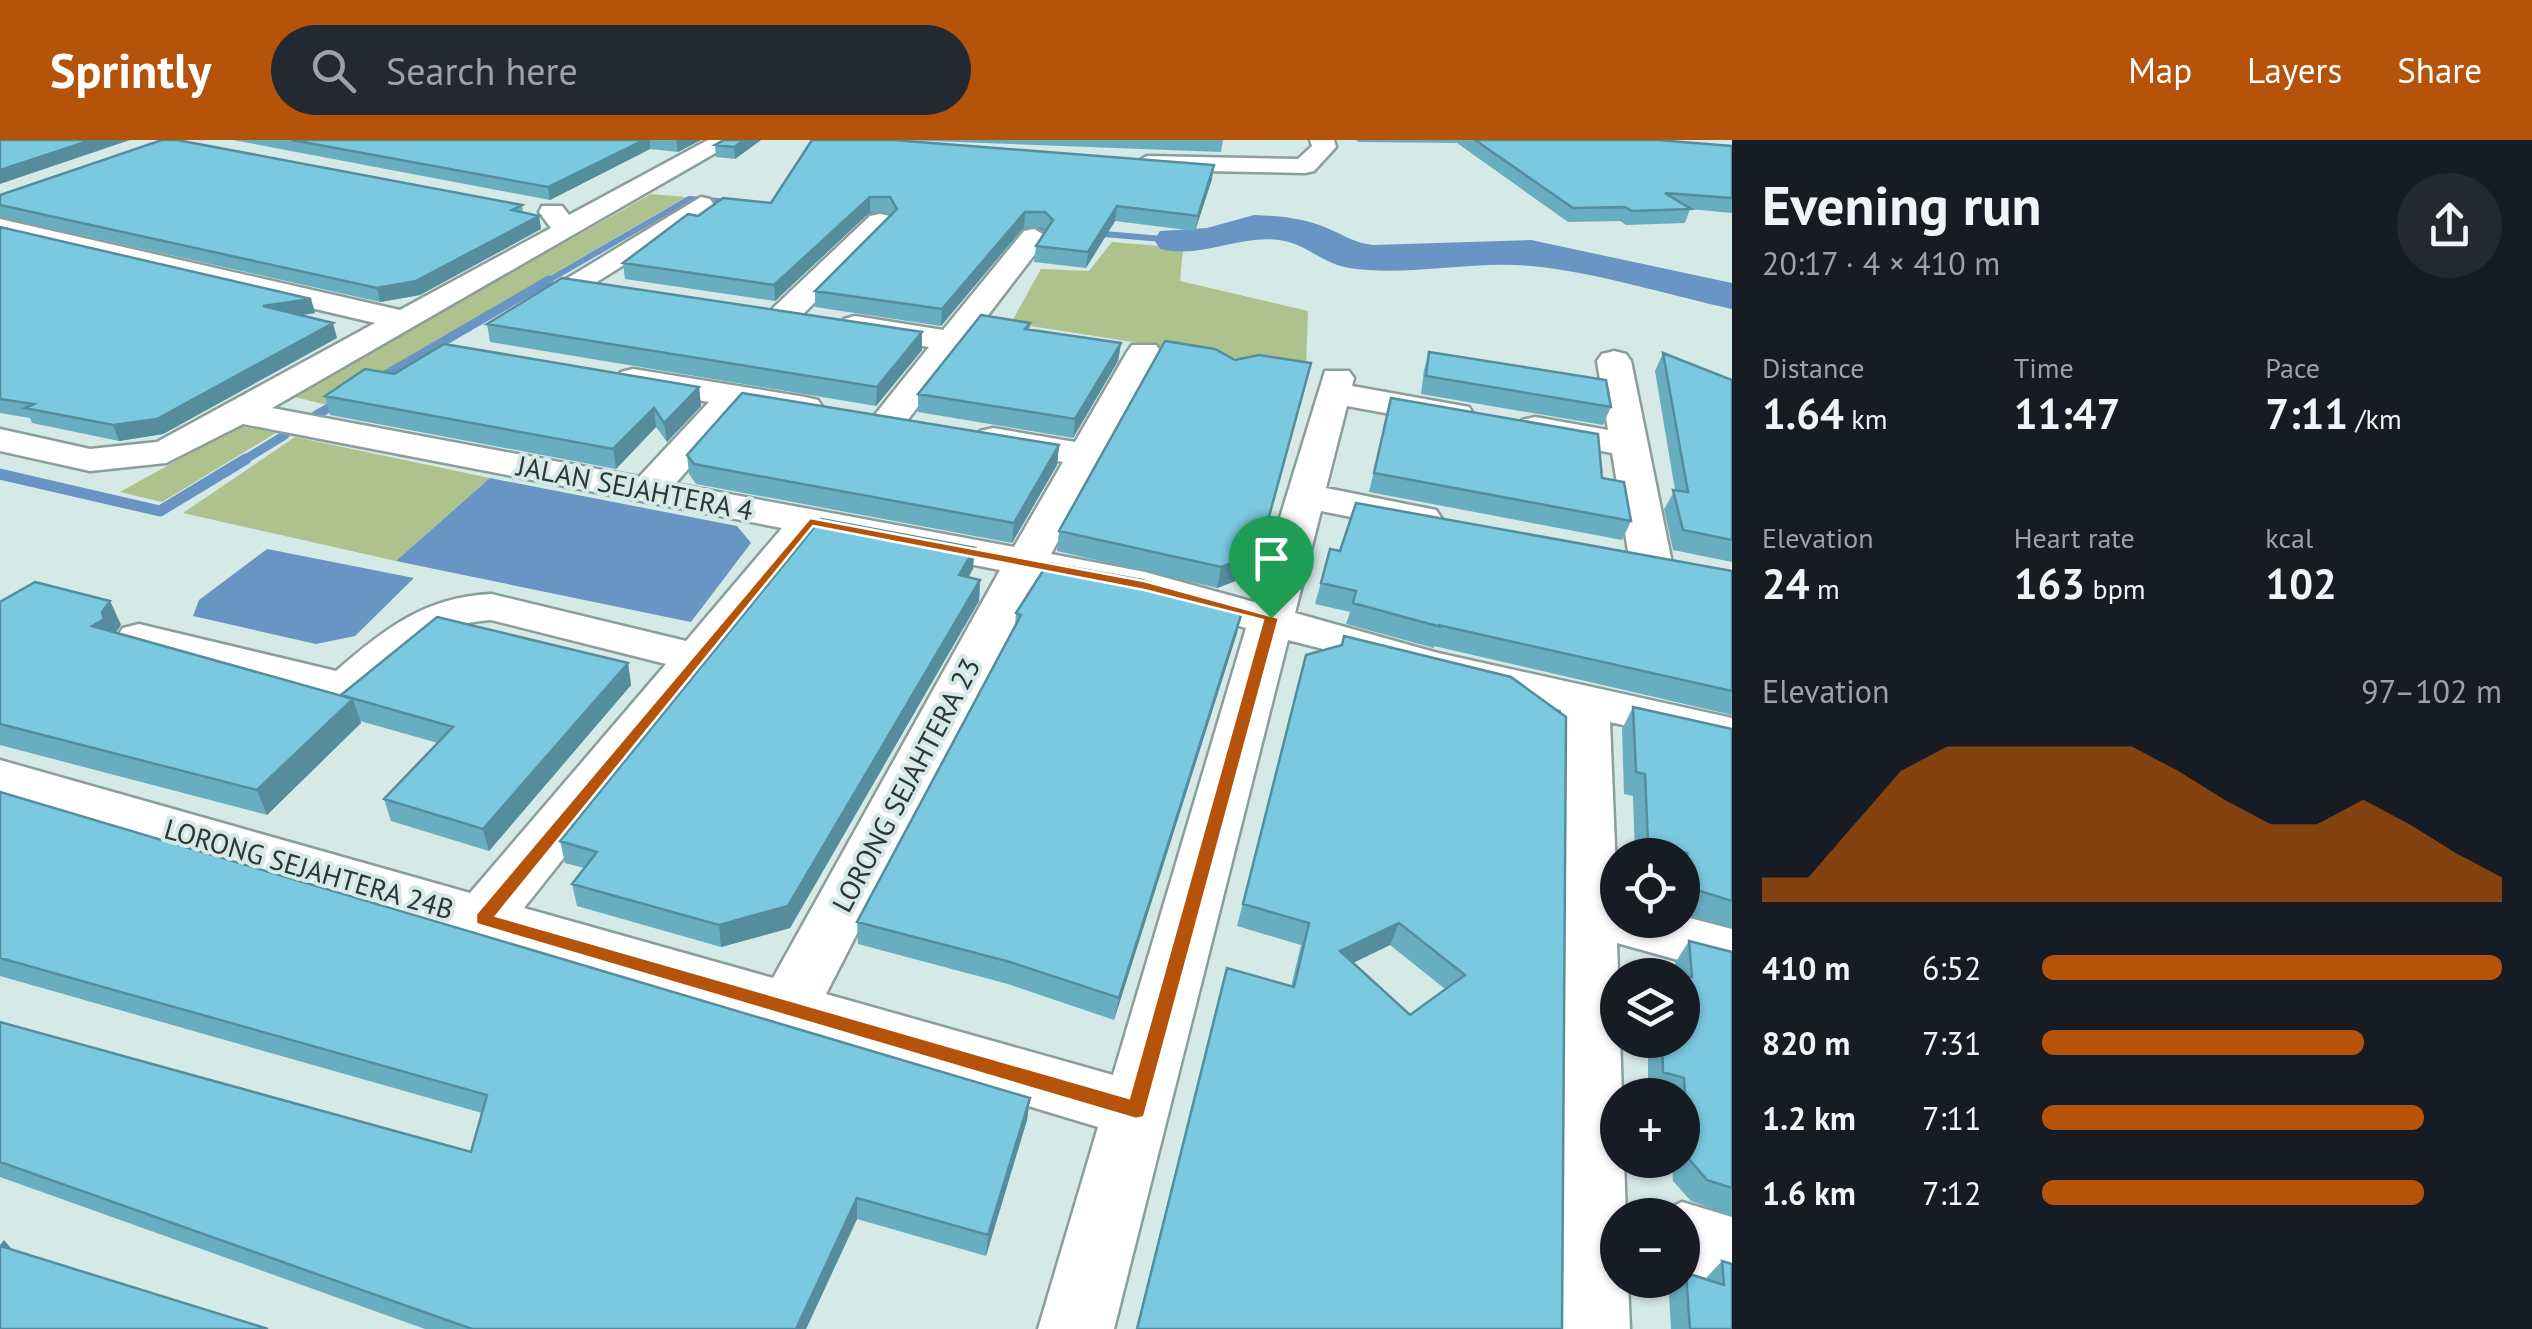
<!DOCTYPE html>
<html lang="en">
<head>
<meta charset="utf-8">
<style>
	body { margin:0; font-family:"PT Sans",sans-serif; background:#242831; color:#f1f3f6; height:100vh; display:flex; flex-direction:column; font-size:38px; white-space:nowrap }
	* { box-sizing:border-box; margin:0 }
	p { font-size:32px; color:#9ea1a6 }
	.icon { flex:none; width:55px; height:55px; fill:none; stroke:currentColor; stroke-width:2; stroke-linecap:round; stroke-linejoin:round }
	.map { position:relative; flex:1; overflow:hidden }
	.sheet { display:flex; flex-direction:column; background:#171b24; width:800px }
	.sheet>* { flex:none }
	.fabs { position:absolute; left:1600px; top:698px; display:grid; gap:20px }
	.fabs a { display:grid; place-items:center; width:100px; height:100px; border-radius:50%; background:#171b24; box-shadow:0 2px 8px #0004; font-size:50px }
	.pin { position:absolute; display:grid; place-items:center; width:85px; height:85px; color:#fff; margin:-102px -42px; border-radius:50% 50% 50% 0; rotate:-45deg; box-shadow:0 0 10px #0007 }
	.pin .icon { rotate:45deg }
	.round { display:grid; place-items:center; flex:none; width:105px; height:105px; border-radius:52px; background:#242831 }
	.head { display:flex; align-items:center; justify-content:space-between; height:170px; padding:0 30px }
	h1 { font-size:55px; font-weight:800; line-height:75px }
	.figures { display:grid; grid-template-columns:repeat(3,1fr); gap:15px; height:170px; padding:10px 30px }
	.figures div { display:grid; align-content:center }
	.figures b { font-size:42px; font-weight:800 }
	.figures small { font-size:28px; font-weight:400 }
	.figures p { font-size:28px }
	.chart { height:280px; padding:20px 30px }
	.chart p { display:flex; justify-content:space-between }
	.chart svg { width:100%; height:180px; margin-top:10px; fill:#b45309; opacity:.7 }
	ul { padding:0 30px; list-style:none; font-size:32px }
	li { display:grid; grid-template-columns:160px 120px 1fr; align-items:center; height:75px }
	li i { height:25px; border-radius:12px; background:#b45309 }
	header { display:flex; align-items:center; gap:60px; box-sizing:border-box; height:140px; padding:0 50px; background:#b45309; color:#fff }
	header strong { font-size:48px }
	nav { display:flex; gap:55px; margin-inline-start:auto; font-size:35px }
	.search { width:700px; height:90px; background:#242831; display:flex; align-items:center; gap:25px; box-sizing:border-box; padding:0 35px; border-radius:55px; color:#9ea1a6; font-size:38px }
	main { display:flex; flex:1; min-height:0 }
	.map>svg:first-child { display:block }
	.green { fill:#adc28d }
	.water { fill:#6895c3 }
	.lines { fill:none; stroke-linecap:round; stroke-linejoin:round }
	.stream-far2 { stroke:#6895c3; stroke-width:6 }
	.stream-far1 { stroke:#6895c3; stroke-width:9 }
	.stream { stroke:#6895c3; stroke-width:11 }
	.river { fill:#6895c3; fill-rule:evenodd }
	.street-casing { stroke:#8b9e9b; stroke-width:5 }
	.street { fill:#fff; fill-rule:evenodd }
	.wall { fill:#69adc1; fill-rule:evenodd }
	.shaded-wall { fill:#558d9d }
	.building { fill:#7ac9e0; stroke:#558d9d; stroke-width:2.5; fill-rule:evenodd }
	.route { fill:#b45309; stroke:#fff; stroke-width:2.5; fill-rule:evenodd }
	.labels { text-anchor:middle; stroke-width:8; stroke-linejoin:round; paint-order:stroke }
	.street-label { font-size:28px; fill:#2e3635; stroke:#d5e9e6 }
</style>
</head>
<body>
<header>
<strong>Sprintly</strong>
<div class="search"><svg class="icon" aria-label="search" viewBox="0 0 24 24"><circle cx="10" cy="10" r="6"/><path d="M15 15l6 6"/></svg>Search here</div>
<nav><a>Map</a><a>Layers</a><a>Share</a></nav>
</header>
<main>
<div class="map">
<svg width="1732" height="1189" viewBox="0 0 1732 1189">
	<rect width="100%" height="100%" fill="#d5e9e6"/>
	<path class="green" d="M651,54L686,57L327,265L291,256Z
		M1112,102L1183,108L1180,141L1308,171L1306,229L1011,183L1041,129L1089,131Z
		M239,286L276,293L162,362L120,352Z
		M295,297L490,338L396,421L183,373Z"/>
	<path class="water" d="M490,338L737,386L751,403L691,482L396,421Z
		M267,409L414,438L355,496L316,504L193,476L199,460Z"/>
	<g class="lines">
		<path class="stream-far2" d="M853,72L908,77
			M1012,86L1062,90
			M1092,93L1174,100
			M544,143L689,59L733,62"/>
		<path class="stream-far1" d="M377,240L549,140
			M316,275L343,260
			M241,322L285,295"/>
		<path class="stream" d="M0,334L160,371L246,319"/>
		<path class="river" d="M1254,75C1279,76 1304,78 1327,88C1344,95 1354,103 1373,105L1531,100L1732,143V169C1668,155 1596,132 1531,126C1471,120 1409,137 1349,128C1323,124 1305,103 1279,100C1238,95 1202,119 1160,109L1154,100L1160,91L1207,88Z"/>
		<g class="street-casing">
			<path id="street" d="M708,0H738L272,268L639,337L709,262L621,246L616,239L621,232L633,229L805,257L818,260L823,268L818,276L805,279L742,268L675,344L1014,407L1063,322L980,307L975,299L980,291L993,288L1075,302L1127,212L1132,205H1156L1161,212L1051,414L1145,432L1254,462L1325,231H1349L1354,238L1352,246L1469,267L1474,275L1469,283L1456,286L1347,266L1326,348L1436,370L1442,379L1436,388L1422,391L1321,371L1295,473L1438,513L1732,578V610L1610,582L1618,780H1682V776L1732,789V835L1617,803L1622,955H1618V1020H1624L1626,1075H1618V1140H1628L1630,1189H1554L1561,570L1288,500L1114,1189H1038L1098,987L0,656V620L470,753L666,524L491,480C414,484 402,548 345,563L123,508L116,498L123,488L139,484L336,531C384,489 425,457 491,454L686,501L782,388L243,284L166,323L90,331L0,311V289L90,309L157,302L375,183L0,95V79L400,170L551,88L539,72L542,66H562L569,75ZM820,395L1000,430L773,838L524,768ZM1039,438L1139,457L1246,488L1113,935L826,854Z
				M1310,0H1334L1336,7L1314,31L1305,33L1147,30L1135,23L1147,16L1298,19L1312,6Z
				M701,57L710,59L714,65L710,71L584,150L573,153L558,144Z
				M880,74L890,76L894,82L890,88L795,182H773L768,175L773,168L870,76Z
				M1034,89L1048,97L900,290H874L869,282L929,207L844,193L839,186L844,179L855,176L943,190L1024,91Z
				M1614,211L1626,214L1631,221L1672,423L1666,432L1651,436L1636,432L1630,423L1612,313L1522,296L1517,288L1522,280L1535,277L1608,290L1597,221L1602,214Z
				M1682,1062L1732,1077V1147L1682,1130V1075H1655Z"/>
		</g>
		<use href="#street" class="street"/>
	</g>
	<path class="wall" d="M233,0H701L678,12L650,9L550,60Z
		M761,0L735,19L716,17L715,5Z
		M903,0H1223L1221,12Z
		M1356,0H1657L1732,6V73L1690,69L1685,83L1626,85L1620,81L1568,82L1457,3L1358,2Z
		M1212,39L1195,91L1115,81L1086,128L1034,122L1036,106L1046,90L1044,87H1024L941,186L815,167V151L891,75L890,72H870L775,161L625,139L623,123L698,76L771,63Z
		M0,55L522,65L523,73L539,76L541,89L420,155L380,162L0,77Z
		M0,87L311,159L315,173L299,175L337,198L163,294L119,301L32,283L30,278L0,273Z
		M1030,183V190L1121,203L1118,221L1073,298L918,272V254Z
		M487,184L922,192V210L876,266L490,202Z
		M1429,212L1611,267L1603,285L1421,254L1424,230Z
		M1663,213L1732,240V422L1673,410L1664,369L1675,350L1655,231Z
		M394,234L699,247L701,266L667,302L656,287L616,329L330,275L325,256Z
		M1391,258L1602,338L1631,381L1622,400L1369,352Z
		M1059,305L1057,325L1012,403L696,344L689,334L687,315Z
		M1059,391L1254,434L1217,448L1057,411Z
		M1330,409L1340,411L1732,431V575L1434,506V508L1346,484L1350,472L1315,464Z
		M973,429L968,437L980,440L979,461L790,788L721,807L577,766L572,744L584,728L565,723L560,701Z
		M110,461L121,485L116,492L341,555L628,523L631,545L489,711L391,681L384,659L438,603L360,581L361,583L267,675L0,605V462Z
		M1016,473L1237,493L1114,880L1008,844L858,804L857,782L1015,486Z
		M1306,515L1511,537L1562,1189H1136L1221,850L1291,847L1301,805L1237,786ZM1390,805L1445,849L1410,875L1353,823Z
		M1633,567L1732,589V788L1682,773V715H1635L1633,656L1624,654L1622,589Z
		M0,652L1030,958L1027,980L986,1116L857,1079L806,1189H425L0,1037V882L471,1012L482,973L0,836Z
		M1689,801L1732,812V1076L1691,1061L1673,1041L1672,1020H1682V955L1648,954V902L1642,900H1682V835H1676L1675,823Z
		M1722,1121L1732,1189H1671L1669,1154L1682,1140L1686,1133L1705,1139Z"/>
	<path class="shaded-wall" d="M91,0H130L0,44V30Z
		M644,0H650V9L550,60L548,47Z
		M676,0H701L678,12Z
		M744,0H761L735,19L734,7Z
		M1214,25L1212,39L1195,91L1198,76Z
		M870,57V72L775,161L774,145Z
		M1117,66L1115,81L1086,128L1088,112Z
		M1025,72L1024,87L941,186L942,169Z
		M539,76L541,89L420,155L380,162L377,148Z
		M311,159L315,173L268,181L263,166Z
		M333,183L337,198L163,294L119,301L113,285Z
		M922,192V210L876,266L877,247Z
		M1121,203L1118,221L1073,298L1075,279Z
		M1307,241L1254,434L1217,448L1221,427Z
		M699,247L701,266L667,302L664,283Z
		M654,268L656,287L616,329L613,309Z
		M1059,305L1057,325L1012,403L1014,383Z
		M975,408L973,429L958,456L959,435Z
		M980,440L979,461L790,788L721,807L719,785Z
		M110,461L121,485L113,496L92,486Z
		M1242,472L1237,493L1114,880L1119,858Z
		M628,523L631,545L489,711L483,689Z
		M353,559L361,583L267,675L257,650Z
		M1697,750L1682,773V767L1690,754Z
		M1399,783L1390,805L1332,833L1340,811Z
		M1030,958L1027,980L986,1116L988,1095Z
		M857,1058V1079L806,1189H796Z
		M4,1100L22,1121L17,1127L0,1105Z"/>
	<path class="building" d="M0,0H91L0,30Z
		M162,0H177L522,65L512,70L539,76L416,141L377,148L0,65V55Z
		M292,0H644L548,47Z
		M724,0H744L734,7L715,5Z
		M812,0H893L1214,25L1198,76L1117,66L1088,112L1036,106L1053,80L1045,72H1025L942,169L815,151L897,69L890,57H870L774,145L623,123L688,74L698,76L723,58L771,63Z
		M1475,0H1657L1732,6V58L1665,53L1691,69L1632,71L1625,67L1573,68Z
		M0,87L311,159L263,166L333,183L157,279L113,285L25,268L34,264L0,259Z
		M562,138L922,192L877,247L487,184Z
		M981,175L1030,183L1025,189L1121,203L1075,279L918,254Z
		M1165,201L1215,209L1235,220L1259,215L1311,223L1259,413L1221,427L1059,391Z
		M444,204L699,247L664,283L654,268L613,309L325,256L365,229L394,234Z
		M1429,212L1606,240L1611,267L1426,236Z
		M1663,213L1732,240V400L1683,390L1673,350L1688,352Z
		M742,253L1059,305L1014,383L694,324L687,315Z
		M1391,258L1598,294L1602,338L1624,342L1631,381L1374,333Z
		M1356,363L1732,431V551L1438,485L1441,487L1353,463L1356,451L1321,443L1330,409L1340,411Z
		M821,379L975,408L959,435L980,440L788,766L719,785L572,744L597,712L560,701Z
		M1048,423L1142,440L1242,472L1119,858L1010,822L857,782L1021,475L1016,473Z
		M35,442L110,461L102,472L104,479L92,486L353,559L257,650L0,584V462Z
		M437,477L628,523L483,689L384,659L453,587L341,555Z
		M1344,496L1511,537L1566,577L1562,1189H1137L1227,828L1294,847L1309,783L1243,764L1306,515L1342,505ZM1399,783L1465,835L1410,875L1340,811Z
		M1633,567L1732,589V761L1697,750L1690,754L1687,713L1648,703L1645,634L1636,632Z
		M0,652L1030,958L988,1095L857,1058L796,1189H472L0,1022V882L471,1012L487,955L0,818Z
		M1689,801L1732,812V1048L1707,1040L1689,1019L1684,938L1663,932L1662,900H1682V837H1692Z
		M0,1106L268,1189H0Z
		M1722,1121L1732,1124V1189H1690L1686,1133L1724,1145Z"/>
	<path class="route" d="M810,378L1144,441L1279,478L1144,977L1136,979L476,784V774ZM813,386L1144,450L1263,480L1129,958L496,776Z"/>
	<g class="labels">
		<g class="street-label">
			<text transform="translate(635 348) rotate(11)" y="10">JALAN SEJAHTERA 4</text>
			<text transform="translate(906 645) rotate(-62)" y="10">LORONG SEJAHTERA 23</text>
			<text transform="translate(309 729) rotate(16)" y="10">LORONG SEJAHTERA 24B</text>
		</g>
	</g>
</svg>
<div class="fabs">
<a><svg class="icon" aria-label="locate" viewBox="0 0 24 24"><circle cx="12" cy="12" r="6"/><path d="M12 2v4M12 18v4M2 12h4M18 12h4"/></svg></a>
<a><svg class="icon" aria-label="layers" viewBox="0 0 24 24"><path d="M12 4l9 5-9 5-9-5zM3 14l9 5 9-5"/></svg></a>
<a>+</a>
<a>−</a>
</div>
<div class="pin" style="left:1271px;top:478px;background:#1e9e55"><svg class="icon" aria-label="arrive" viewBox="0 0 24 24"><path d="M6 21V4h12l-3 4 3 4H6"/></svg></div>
</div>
<section class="sheet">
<div class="head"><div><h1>Evening run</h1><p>20:17 · 4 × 410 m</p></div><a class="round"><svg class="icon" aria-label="share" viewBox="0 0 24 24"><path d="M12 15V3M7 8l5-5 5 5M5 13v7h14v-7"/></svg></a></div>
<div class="figures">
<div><p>Distance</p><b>1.64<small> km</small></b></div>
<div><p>Time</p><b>11:47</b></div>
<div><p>Pace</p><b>7:11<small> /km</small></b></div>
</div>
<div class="figures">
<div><p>Elevation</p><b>24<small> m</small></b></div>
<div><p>Heart rate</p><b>163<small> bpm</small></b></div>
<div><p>kcal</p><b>102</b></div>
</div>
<div class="chart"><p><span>Elevation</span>97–102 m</p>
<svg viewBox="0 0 160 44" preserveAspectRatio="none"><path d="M0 44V38L10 38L20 25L30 12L40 6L50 6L60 6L70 6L80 6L90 12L100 19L110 25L120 25L130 19L140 25L150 32L160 38V44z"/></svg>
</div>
<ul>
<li><b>410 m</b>6:52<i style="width:100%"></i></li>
<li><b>820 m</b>7:31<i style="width:70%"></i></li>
<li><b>1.2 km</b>7:11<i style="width:83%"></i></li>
<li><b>1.6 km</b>7:12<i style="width:83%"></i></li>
</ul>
</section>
</main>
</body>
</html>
